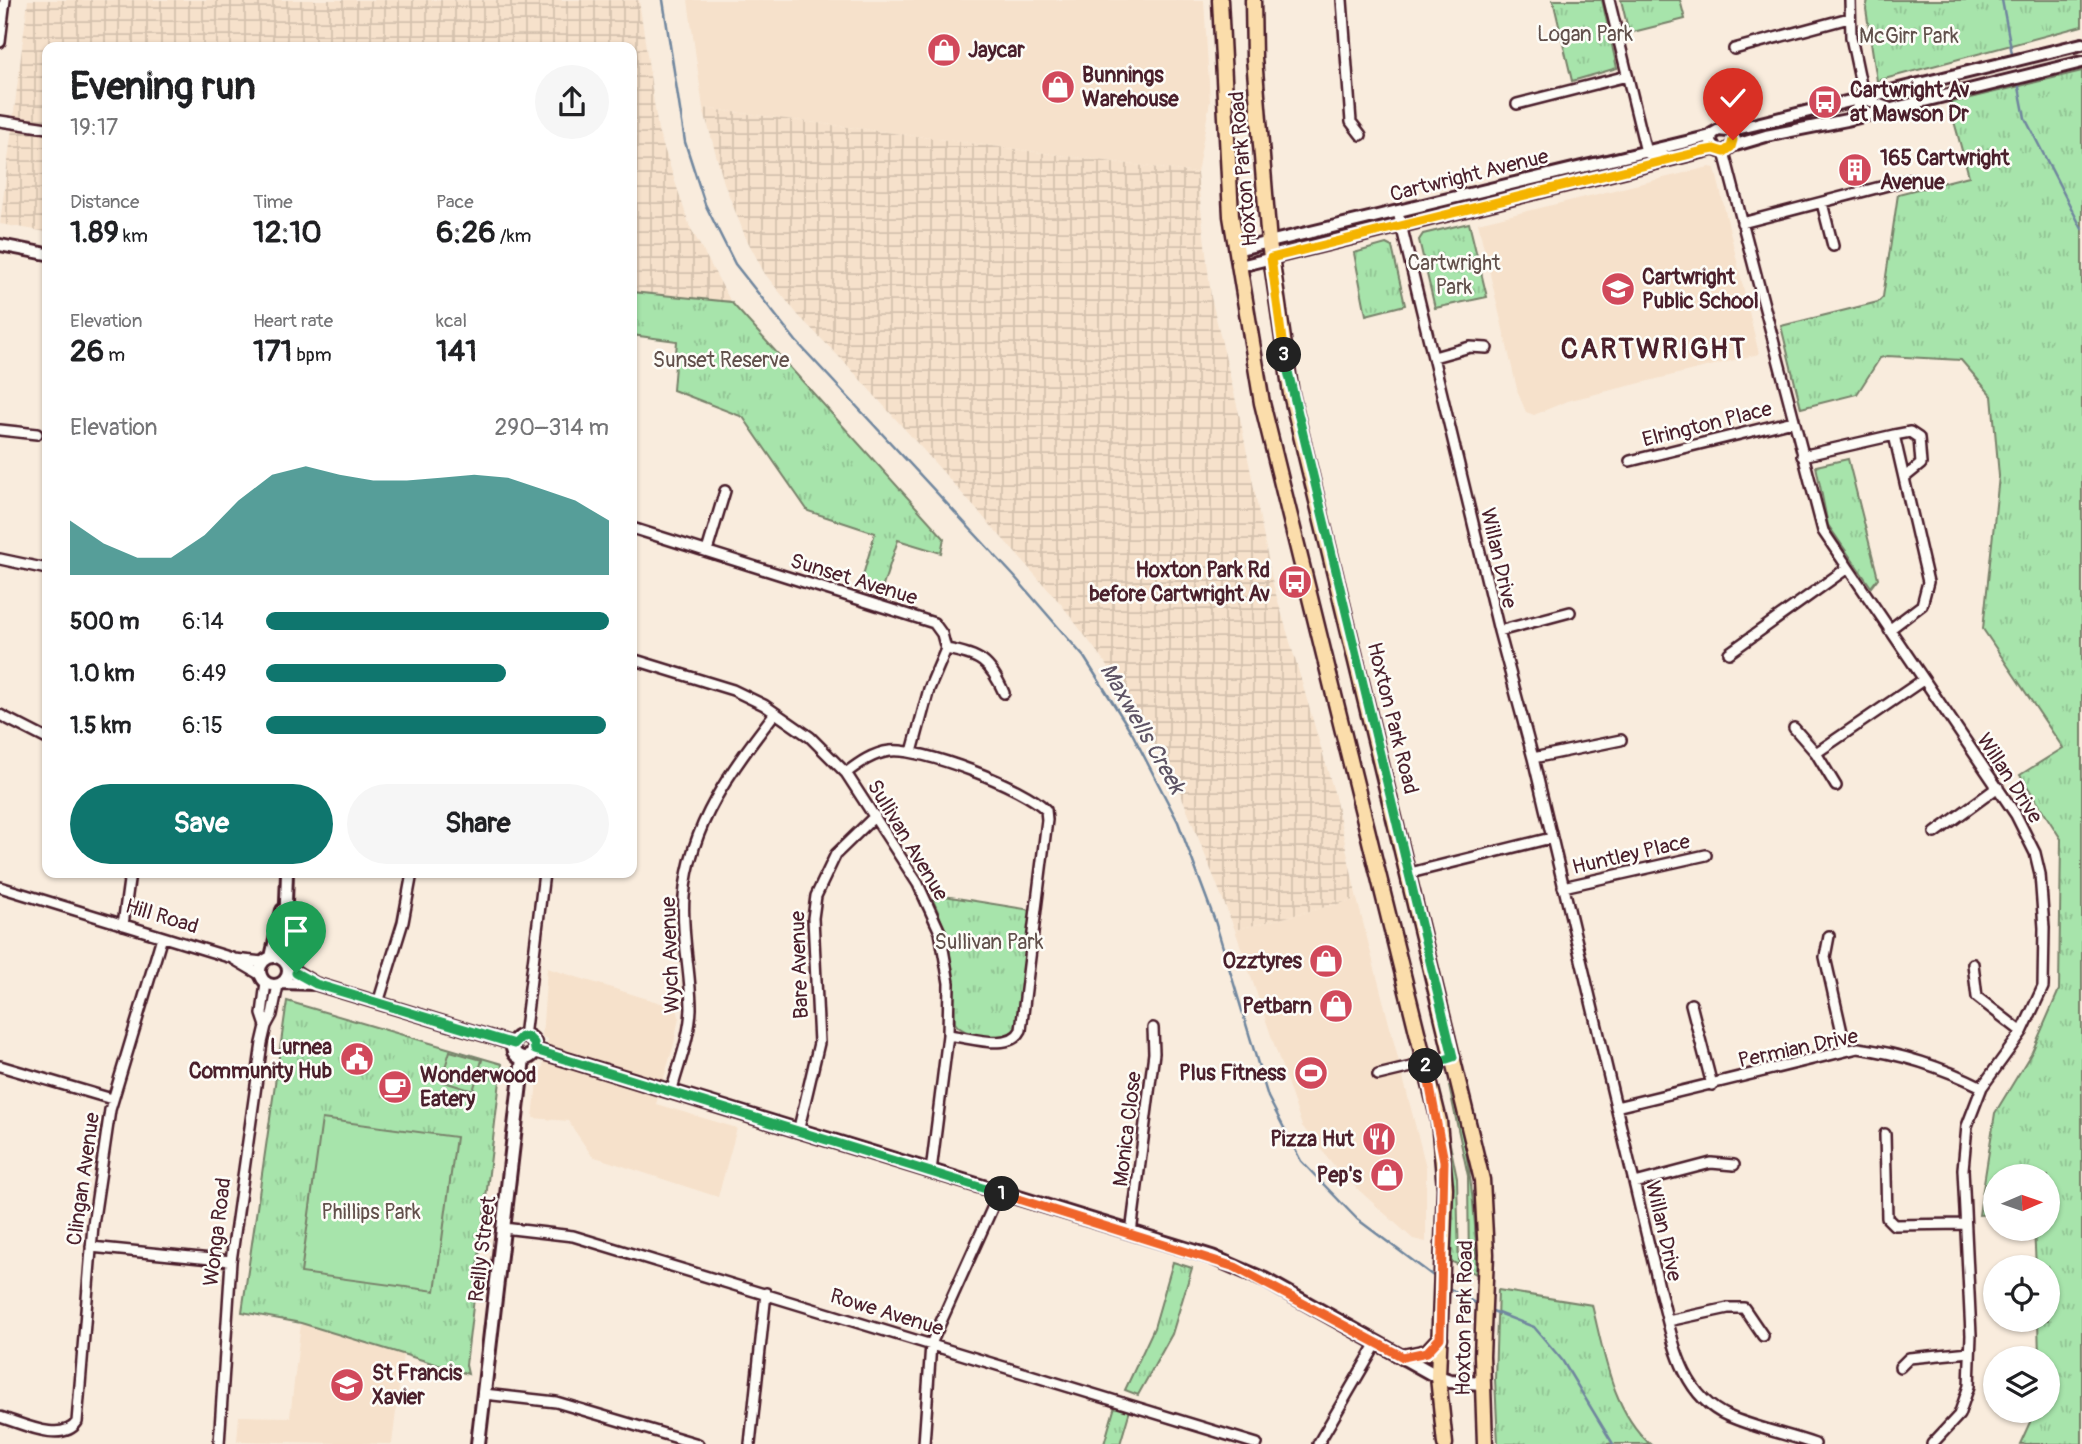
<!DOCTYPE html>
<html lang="en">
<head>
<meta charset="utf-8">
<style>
	body { margin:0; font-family:Pangolin,sans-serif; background:#f6f6f6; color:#202124; height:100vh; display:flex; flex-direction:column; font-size:26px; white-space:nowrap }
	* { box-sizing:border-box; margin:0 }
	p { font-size:23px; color:#757577 }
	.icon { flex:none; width:38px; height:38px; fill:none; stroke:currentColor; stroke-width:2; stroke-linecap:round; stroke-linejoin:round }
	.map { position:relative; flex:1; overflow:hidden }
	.drawer { position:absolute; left:42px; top:42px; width:595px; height:836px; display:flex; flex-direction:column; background:#fff; border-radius:14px; box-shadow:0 2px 5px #0004 }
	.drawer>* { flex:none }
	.needle { width:46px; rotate:88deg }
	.buttons { position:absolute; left:1983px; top:1164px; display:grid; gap:14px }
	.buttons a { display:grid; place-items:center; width:77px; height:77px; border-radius:50%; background:#fff; box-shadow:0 2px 5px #0004; font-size:35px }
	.pin { position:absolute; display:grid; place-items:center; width:60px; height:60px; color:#fff; margin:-72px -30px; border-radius:50% 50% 50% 0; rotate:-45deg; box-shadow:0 0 7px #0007 }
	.pin .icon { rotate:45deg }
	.km { position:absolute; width:35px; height:35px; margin:-18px; border-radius:50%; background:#222; color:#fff; font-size:19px; line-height:35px; text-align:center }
	.round { display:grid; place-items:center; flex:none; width:74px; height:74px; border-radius:37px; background:#f6f6f6 }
	.headline { display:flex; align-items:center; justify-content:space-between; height:119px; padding:0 28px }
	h1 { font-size:38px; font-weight:700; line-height:52px }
	.stats { display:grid; grid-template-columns:repeat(3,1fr); gap:10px; height:119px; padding:7px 28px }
	.stats div { display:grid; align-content:center }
	.stats b { font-size:30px; font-weight:700 }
	.stats small { font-size:19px; font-weight:400 }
	.stats p { font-size:19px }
	.chart { height:196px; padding:14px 28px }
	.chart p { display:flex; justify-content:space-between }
	.chart svg { width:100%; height:126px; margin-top:7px; fill:#0f766e; opacity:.7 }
	.action { display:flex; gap:14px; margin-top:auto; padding:14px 28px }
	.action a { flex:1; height:80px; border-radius:42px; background:#0f766e; color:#fff; font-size:28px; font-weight:700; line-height:80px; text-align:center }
	.action a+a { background:#f6f6f6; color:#202124 }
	ul { padding:0 28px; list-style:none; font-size:23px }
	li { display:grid; grid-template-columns:112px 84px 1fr; align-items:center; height:52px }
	li i { height:18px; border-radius:9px; background:#0f766e }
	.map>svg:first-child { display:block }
	.built { fill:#f6e1cb }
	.industrial { fill:url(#industrial-grid) }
	.grass { fill:url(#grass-tufts); stroke:#78826b; stroke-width:2 }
	.pitch { fill:#a7e4ab; stroke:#78826b; stroke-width:2 }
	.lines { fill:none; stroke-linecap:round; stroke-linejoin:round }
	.stream { stroke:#6f869e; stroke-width:2.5 }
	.minor-casing { stroke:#4a1f2b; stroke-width:14 }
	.tertiary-casing { stroke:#4a1f2b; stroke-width:16 }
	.secondary-casing { stroke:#4a1f2b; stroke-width:18 }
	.primary-casing { stroke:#4a1f2b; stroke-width:19 }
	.minor { stroke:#fdfcf7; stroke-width:9 }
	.tertiary { stroke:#fdfcf7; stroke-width:10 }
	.secondary { stroke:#fdfcf7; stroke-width:12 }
	.primary { stroke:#fbddab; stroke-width:14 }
	.split-1-casing { stroke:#fff; stroke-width:14 }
	.split-2-casing { stroke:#fff; stroke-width:14 }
	.split-3-casing { stroke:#fff; stroke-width:14 }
	.split-4-casing { stroke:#fff; stroke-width:14 }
	.split-1 { stroke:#22a559; stroke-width:9 }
	.split-2 { stroke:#f0652b; stroke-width:9 }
	.split-3 { stroke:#22a559; stroke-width:9 }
	.split-4 { stroke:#f5b400; stroke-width:9 }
	.labels { text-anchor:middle; stroke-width:5; stroke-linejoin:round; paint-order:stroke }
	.park-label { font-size:21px; fill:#61504b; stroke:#fdfcf7 }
	.poi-label { font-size:21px; font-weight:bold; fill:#4a1f2b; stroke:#fdfcf7; text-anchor:start }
	.street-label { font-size:21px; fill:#4a1f2b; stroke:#fdfcf7 }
	.water-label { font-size:23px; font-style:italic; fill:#5d5364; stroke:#fdfcf7 }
	.district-label { font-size:28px; font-weight:bold; letter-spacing:2px; fill:#4a1f2b; stroke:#fdfcf7 }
</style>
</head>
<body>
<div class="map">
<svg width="2082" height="1444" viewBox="0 0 2082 1444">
	<defs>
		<pattern id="industrial-grid" width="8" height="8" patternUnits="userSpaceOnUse" patternTransform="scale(1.75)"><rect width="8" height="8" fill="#f6e1cb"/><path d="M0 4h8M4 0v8" fill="none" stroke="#d4c1ae"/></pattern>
		<pattern id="grass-tufts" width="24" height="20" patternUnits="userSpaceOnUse" patternTransform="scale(1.75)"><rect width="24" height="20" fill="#a7e4ab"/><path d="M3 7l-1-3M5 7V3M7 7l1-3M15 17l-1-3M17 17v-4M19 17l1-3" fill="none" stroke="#91c393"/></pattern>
	</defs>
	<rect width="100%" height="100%" fill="#f9ecdd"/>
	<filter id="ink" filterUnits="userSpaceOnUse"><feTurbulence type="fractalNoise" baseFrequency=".0143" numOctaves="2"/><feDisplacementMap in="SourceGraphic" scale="14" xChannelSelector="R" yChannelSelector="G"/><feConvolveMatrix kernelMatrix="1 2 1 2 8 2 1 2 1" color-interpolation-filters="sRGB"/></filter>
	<g filter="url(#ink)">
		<path class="built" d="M688,0H1204L1210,101L1197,173L703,108Z
			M1709,167L1715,168L1759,354L1567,401L1534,415L1526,412L1518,393L1478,223Z
			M1357,899L1426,1167V1242L1413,1239L1341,1174L1302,1126L1235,930Z
			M547,968L677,1008L679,1017L674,1044L656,1104L737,1128L718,1197L592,1156L568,1121L533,1118L538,1073L542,1070L548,1039L542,1037Z
			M301,1323L403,1354L392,1444L237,1441L239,1416L290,1417Z"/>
		<path class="industrial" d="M28,0H639L658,130L690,227L731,302L632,292V47H47V232L0,224Z
			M703,108L1197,173L1211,297L1240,418L1273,584L1334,792L1357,899L1235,930L1176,782L1119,681L1061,604L850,368L798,315L765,274L745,236L724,183Z"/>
		<path class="grass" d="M1553,0H1602L1617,68L1572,81Z
			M1621,0H1680L1685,19L1629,33Z
			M1868,0H2082V26L1877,81L1866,9Z
			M2082,71V1444H2020L2035,1411L2048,1410V1358H2039L2038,1320H2048V1267H2036L2034,1229L2048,1228V1176H1995V1214L1979,1215L1995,1113L2032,1052L2059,990L2061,839L2020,775L2063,748L1983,629L1999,476L1992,396L1961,360L1887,356L1880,358L1857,394L1801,408L1781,326L1878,302L1883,297L1898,194L1969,176L1949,103Z
			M1469,223L1487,297L1435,308L1419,240L1423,234Z
			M1386,244L1392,247L1405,305L1366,315L1354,253Z
			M632,292L731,302L944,538L941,553L898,540L881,592L860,586L875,533L808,511L743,417L673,390L677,341L632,335Z
			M1848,459L1878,578L1871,587L1828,525L1816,466Z
			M938,895L1031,910L1019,1013L1014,1033C1000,1039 964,1037 955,1023C951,972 955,949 933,900Z
			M287,1001L502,1064L466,1365L468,1374L301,1323L242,1312Z
			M1449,1086L1454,1087C1466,1149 1478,1210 1476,1274L1469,1270L1468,1176Z
			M1441,1101L1457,1178L1459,1265L1448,1260Z
			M1173,1262L1192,1268L1172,1334L1138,1395L1125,1390L1154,1328Z
			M1498,1290L1592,1305C1604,1353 1612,1410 1650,1444H1498L1495,1379Z
			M1115,1406L1130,1410L1120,1444H1104Z"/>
		<path class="pitch" d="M450,1051L482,1060L473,1091L441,1081Z
			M322,1119L456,1137L435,1291L301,1273Z"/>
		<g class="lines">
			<path class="stream" d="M663,0L685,142L705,204L735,264L796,341L1014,576L1084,657L1132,733L1178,822L1215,921L1268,1097L1301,1161L1357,1219L1436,1278
				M2002,0L2013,59
				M2018,82L2025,118L2082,229
				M1447,1287L1477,1304
				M1490,1310L1534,1327L1562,1360L1613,1444"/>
			<g class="minor-casing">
				<path id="minor" d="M1342,0L1351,122L1361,135
					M1609,0L1646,152L1653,157L1672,156
					M1850,0L1851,37L1864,99
					M0,42L5,0
					M1734,49L1849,18
					M1864,99L1892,109
					M1517,104L1627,76
					M1848,119L1864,99
					M0,121L47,128
					M1724,152L1823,531L2016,815L2035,853L2040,874L2044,928L2043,987L2022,1032L1982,1087L1967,1126L1963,1169L1971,1335L1969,1386L1959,1415L1932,1444
					M1822,203L1833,246
					M1398,212L1499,631L1533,758L1659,1287C1672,1333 1678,1394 1728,1416C1755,1428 1787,1434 1815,1444
					M1742,223L1911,179L1923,182
					M1434,357L1470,347L1487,348
					M0,430L37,434
					M1894,435L1910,432L1919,438L1921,464L1905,477
					M1802,456L1894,435L1928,582L1922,605L1889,630
					M1630,461L1793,421
					M632,528L934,623L942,634L946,649L929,689L912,752
					M707,551L725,491
					M0,559L47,569
					M1499,631L1570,612
					M946,649C980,655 990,661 1004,693
					M1729,653L1846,569
					M632,659L733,690L764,705L810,737L846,773L918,884L940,932L949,983L948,1035L931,1171
					M0,715L47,739
					M1794,728L1816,753L1836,786
					M1816,753L1923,680
					M1533,758L1621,740
					M846,773C859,763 873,753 890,751C920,747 1025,787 1046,810L1047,820L1021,1030C1010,1052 969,1037 948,1035
					M1935,833L1998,787
					M1410,873L1551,838
					M0,887L232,958L261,975
					M1563,887L1706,855
					M123,925L130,873
					M1829,936L1825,957L1846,1050
					M234,959L263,962
					M1973,964L1977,997L2022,1032
					M266,982L262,1014L266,1026
					M378,1003L403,922L412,873
					M1691,1004L1712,1085
					M524,1037L544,873
					M0,1066L112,1099
					M1378,1075L1453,1057
					M671,1093C678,1066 690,1037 691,1009C691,972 681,935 684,897C690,824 732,769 775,713
					M1616,1107L1858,1048C1903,1054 1942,1067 1982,1087
					M798,1132L819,1043L813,918L816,896L836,854L875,816
					M1885,1134L1887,1218L1894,1225L1965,1224
					M1635,1183L1711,1163L1734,1165
					M503,1228L573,1236L1257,1444
					M1131,1233L1154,1053L1153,1028
					M91,1247L231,1261
					M1668,1321L1728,1308H1744L1763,1336
					M1900,1367L1909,1358L1970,1352
					M484,1394L556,1402L698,1444
					M0,1417C21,1423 62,1444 77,1422L93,1225L110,1110L162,937
					M219,1444L231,1261L262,1043L266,1026L272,1015L278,985
					M750,1444L766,1293
					M924,1444L931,1344L999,1193
					M1318,1444L1377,1343"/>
			</g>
			<g class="tertiary-casing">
				<path id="tertiary" d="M2082,44L1728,131L1719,130L1712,134L1711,142L1716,150L1724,152L1732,146L1766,136L1847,120L2082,62
					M0,245L47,254
					M1236,250L1711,136
					M1240,266L1714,149
					M271,957L282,910
					M260 971a14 14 0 1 1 28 0a14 14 0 1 1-28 0Z
					M284,961L287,873
					M288,967L316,984L514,1044
					M282,983L316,984"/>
			</g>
			<g class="secondary-casing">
				<path id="secondary" d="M513 1047a11 11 0 1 1 22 0a11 11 0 1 1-22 0Z
					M535,1050L1212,1257L1265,1280L1438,1377L1450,1381L1483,1383
					M478,1444L523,1058"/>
			</g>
			<g class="primary-casing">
				<path id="primary" d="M1220,0L1231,216L1262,403L1439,1121L1445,1188L1438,1377L1445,1444
					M1253,0L1254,58L1269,243L1291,394L1482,1180L1486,1254L1482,1356L1485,1444
					M1403,1357L1427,1352L1440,1338"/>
			</g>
			<use href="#minor" class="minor"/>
			<use href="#tertiary" class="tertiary"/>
			<use href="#secondary" class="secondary"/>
			<use href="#primary" class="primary"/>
		</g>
	</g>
	<g class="lines" filter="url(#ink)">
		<g class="split-1-casing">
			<path id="split-1" d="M296,973L316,984L514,1044L521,1037H528L534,1043L535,1050L1002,1194"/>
		</g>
		<g class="split-2-casing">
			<path id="split-2" d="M1002,1194L1235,1267L1403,1357L1427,1352L1440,1338L1444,1161L1426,1066"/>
		</g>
		<g class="split-3-casing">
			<path id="split-3" d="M1284,355L1453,1057L1426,1066"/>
		</g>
		<g class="split-4-casing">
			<path id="split-4" d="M1284,355L1271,258L1703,151L1714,149L1724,152L1731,147L1733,140"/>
		</g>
		<use href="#split-1" class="split-1"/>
		<use href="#split-2" class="split-2"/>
		<use href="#split-3" class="split-3"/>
		<use href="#split-4" class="split-4"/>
	</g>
	<defs>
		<g id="shop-disc" transform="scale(1.75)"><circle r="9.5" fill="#d1495b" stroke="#fdfcf7"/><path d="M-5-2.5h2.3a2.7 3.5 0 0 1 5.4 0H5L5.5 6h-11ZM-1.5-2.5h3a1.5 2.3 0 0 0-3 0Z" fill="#fff"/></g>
		<g id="bus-disc" transform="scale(1.75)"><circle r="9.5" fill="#d1495b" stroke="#fdfcf7"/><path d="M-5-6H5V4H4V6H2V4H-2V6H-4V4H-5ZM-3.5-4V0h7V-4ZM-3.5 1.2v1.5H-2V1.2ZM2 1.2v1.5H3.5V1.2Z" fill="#fff"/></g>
		<g id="building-disc" transform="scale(1.75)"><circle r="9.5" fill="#d1495b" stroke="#fdfcf7"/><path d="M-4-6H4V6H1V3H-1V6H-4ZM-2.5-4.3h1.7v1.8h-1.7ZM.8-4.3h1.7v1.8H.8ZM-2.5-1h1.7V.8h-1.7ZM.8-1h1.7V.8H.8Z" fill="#fff"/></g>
		<g id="school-disc" transform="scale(1.75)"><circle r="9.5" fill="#d1495b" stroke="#fdfcf7"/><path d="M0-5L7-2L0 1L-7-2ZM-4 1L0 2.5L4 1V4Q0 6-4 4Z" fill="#fff"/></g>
		<g id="civic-disc" transform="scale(1.75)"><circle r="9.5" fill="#d1495b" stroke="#fdfcf7"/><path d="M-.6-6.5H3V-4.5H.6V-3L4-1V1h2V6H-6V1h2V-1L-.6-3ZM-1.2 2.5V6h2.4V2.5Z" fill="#fff"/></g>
		<g id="stadium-disc" transform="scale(1.75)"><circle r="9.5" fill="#d1495b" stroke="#fdfcf7"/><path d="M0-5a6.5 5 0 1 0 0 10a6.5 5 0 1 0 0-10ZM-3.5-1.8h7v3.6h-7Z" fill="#fff"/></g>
		<g id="cafe-disc" transform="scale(1.75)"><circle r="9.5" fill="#d1495b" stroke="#fdfcf7"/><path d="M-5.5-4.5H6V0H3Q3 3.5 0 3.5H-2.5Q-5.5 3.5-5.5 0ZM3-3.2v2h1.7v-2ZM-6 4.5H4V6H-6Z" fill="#fff"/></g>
		<g id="restaurant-disc" transform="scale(1.75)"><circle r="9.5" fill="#d1495b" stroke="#fdfcf7"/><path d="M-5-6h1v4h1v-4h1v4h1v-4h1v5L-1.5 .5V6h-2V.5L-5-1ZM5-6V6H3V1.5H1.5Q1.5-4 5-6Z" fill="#fff"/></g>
	</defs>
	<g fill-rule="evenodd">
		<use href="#shop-disc" x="944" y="50"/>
		<use href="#shop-disc" x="1058" y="87"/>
		<use href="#bus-disc" x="1825" y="102"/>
		<use href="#building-disc" x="1855" y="170"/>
		<use href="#school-disc" x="1618" y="289"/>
		<use href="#bus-disc" x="1295" y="582"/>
		<use href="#shop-disc" x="1326" y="961"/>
		<use href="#shop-disc" x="1336" y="1006"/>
		<use href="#civic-disc" x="357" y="1059"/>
		<use href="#stadium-disc" x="1311" y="1073"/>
		<use href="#cafe-disc" x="395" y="1087"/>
		<use href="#restaurant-disc" x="1379" y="1139"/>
		<use href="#shop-disc" x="1387" y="1175"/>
		<use href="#school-disc" x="347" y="1385"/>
	</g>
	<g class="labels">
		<g class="park-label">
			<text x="1585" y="41">Logan Park</text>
			<text x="1909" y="43">McGirr Park</text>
			<text x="1454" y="270">Cartwright<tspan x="1454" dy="24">Park</tspan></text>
			<text x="721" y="367">Sunset Reserve</text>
			<text x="989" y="949">Sullivan Park</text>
			<text x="371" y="1219">Phillips Park</text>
		</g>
		<g class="poi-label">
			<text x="968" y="57">Jaycar</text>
			<text x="1082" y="82">Bunnings<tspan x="1082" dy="24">Warehouse</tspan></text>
			<text x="1850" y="97">Cartwright Av<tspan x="1850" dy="24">at Mawson Dr</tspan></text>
			<text x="1880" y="165">165 Cartwright<tspan x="1880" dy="24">Avenue</tspan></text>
			<text x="1642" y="284">Cartwright<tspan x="1642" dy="24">Public School</tspan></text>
			<text x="1270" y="577" text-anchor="end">Hoxton Park Rd<tspan x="1270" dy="24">before Cartwright Av</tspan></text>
			<text x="1302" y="968" text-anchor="end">Ozztyres</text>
			<text x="1312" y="1013" text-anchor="end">Petbarn</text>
			<text x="332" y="1054" text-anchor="end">Lurnea<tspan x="332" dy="24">Community Hub</tspan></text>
			<text x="1286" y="1080" text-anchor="end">Plus Fitness</text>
			<text x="420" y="1082">Wonderwood<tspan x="420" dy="24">Eatery</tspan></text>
			<text x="1354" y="1146" text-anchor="end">Pizza Hut</text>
			<text x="1362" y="1182" text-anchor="end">Pep's</text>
			<text x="372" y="1380">St Francis<tspan x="372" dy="24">Xavier</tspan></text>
		</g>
		<g class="street-label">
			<text transform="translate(1243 169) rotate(-95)" y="7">Hoxton Park Road</text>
			<text transform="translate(1469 175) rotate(-14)" y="7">Cartwright Avenue</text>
			<text transform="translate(1707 424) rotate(-14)" y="7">Elrington Place</text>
			<text transform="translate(1499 558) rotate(77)" y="7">Willan Drive</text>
			<text transform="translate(854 579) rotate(17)" y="7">Sunset Avenue</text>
			<text transform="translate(1393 718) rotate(76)" y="7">Hoxton Park Road</text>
			<text transform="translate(2010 778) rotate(57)" y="7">Willan Drive</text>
			<text transform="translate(908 840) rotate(59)" y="7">Sullivan Avenue</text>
			<text transform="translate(1631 854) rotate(-13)" y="7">Huntley Place</text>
			<text transform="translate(162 916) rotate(17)" y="7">Hill Road</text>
			<text transform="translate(670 955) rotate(-92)" y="7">Wych Avenue</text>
			<text transform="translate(799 965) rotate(-92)" y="7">Bare Avenue</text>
			<text transform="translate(1798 1048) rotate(-12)" y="7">Permian Drive</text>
			<text transform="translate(1127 1129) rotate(-83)" y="7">Monica Close</text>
			<text transform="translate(83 1179) rotate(-82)" y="7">Clingan Avenue</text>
			<text transform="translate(1664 1231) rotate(77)" y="7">Willan Drive</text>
			<text transform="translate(217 1232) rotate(-83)" y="7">Wonga Road</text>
			<text transform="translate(482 1249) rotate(-83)" y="7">Reilly Street</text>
			<text transform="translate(887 1312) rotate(17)" y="7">Rowe Avenue</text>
			<text transform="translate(1464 1318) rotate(-89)" y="7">Hoxton Park Road</text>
		</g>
		<g class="water-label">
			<text transform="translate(1143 728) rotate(60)" y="8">Maxwells Creek</text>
		</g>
		<g class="district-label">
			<text x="1654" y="358">CARTWRIGHT</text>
		</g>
	</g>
</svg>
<div class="buttons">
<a><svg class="needle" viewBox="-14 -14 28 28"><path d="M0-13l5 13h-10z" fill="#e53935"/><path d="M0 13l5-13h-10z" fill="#757577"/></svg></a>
<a><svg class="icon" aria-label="locate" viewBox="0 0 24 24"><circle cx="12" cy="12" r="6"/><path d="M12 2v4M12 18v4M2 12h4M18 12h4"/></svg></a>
<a><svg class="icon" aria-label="layers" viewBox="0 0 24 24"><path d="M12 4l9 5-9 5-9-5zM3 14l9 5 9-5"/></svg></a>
</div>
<div class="pin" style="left:296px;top:973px;background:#1e9e55"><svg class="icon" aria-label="arrive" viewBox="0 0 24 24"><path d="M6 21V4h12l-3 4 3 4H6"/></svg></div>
<div class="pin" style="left:1733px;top:140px;background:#d93025"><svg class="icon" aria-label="check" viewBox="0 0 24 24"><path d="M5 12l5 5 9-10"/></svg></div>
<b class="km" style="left:1002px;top:1194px">1</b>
<b class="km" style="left:1426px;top:1066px">2</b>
<b class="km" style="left:1284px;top:355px">3</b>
<section class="drawer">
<div class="headline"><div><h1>Evening run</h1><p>19:17</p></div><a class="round"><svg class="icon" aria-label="share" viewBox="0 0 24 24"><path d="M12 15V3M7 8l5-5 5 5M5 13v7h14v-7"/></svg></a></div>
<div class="stats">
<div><p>Distance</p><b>1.89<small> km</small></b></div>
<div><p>Time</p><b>12:10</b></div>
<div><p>Pace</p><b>6:26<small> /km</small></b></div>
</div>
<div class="stats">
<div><p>Elevation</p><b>26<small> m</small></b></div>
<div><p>Heart rate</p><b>171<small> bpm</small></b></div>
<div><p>kcal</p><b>141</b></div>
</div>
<div class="chart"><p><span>Elevation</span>290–314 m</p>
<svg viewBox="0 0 160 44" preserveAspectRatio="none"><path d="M0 44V25L10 33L20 38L30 38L40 30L50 18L60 9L70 6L80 9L90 11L100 11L110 10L120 9L130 10L140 14L150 18L160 25V44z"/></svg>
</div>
<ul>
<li><b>500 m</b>6:14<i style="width:100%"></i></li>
<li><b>1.0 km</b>6:49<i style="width:70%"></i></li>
<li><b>1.5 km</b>6:15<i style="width:99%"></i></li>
</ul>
<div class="action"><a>Save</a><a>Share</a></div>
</section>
</div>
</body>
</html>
